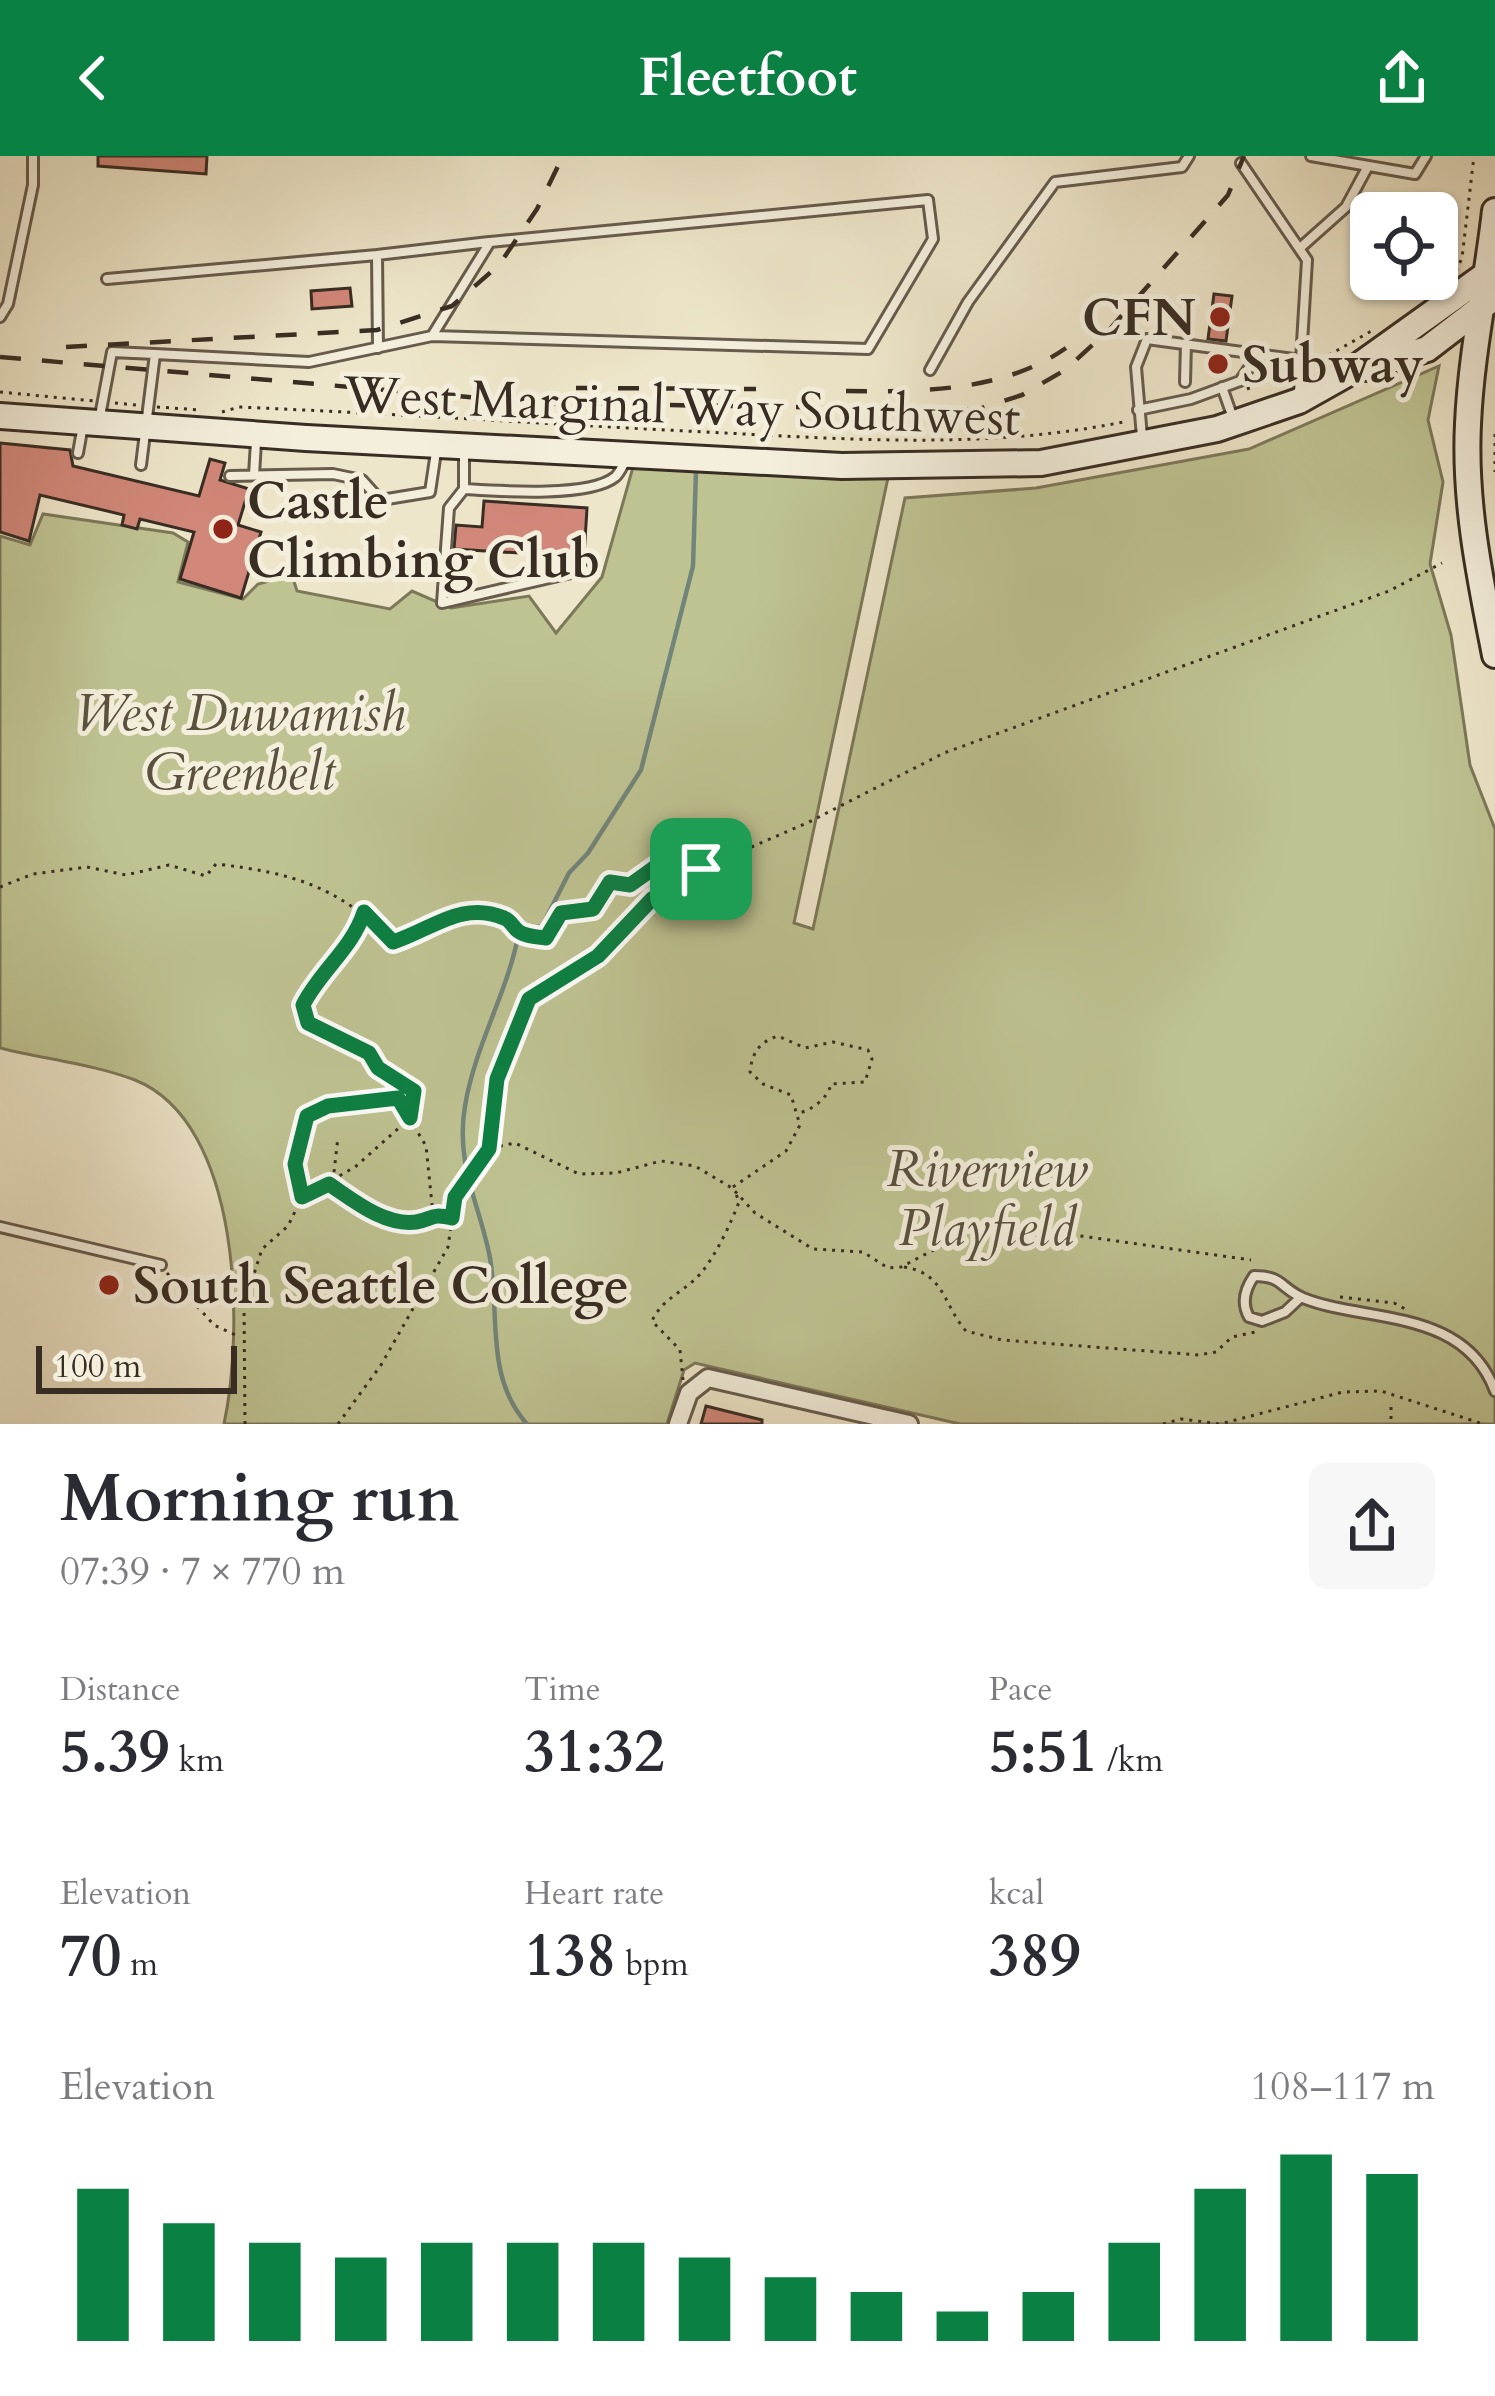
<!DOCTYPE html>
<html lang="en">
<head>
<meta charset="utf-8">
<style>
	body { margin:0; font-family:Cardo,serif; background:#f7f7f7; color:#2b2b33; height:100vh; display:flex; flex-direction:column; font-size:45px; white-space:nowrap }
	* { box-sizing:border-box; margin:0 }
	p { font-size:39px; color:#7c7c81 }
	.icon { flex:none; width:66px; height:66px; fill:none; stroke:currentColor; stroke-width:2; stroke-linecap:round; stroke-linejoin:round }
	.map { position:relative; height:1268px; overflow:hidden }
	.sheet { display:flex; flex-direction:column; background:#fff; flex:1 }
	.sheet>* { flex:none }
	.tools { position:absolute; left:1350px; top:36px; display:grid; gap:24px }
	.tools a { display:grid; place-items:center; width:108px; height:108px; border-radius:18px; background:#fff; box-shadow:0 3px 9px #0004; font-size:60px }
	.scale { position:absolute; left:36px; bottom:30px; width:201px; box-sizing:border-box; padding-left:12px; border:6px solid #382d23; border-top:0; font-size:33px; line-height:42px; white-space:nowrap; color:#382d23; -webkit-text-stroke:9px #f4efdd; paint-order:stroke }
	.pin { position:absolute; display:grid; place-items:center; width:102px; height:102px; color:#fff; margin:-51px; border-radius:24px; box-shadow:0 6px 18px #0006 }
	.round { display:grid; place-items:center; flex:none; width:126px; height:126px; border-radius:18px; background:#f7f7f7 }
	.overview { display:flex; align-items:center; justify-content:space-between; height:204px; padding:0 60px }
	h1 { font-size:66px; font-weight:700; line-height:90px }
	.metrics { display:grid; grid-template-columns:repeat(3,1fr); gap:18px; height:204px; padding:12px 60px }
	.metrics div { display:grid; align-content:center }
	.metrics b { font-size:60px; font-weight:700 }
	.metrics small { font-size:33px; font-weight:400 }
	.metrics p { font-size:33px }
	.chart { height:336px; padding:24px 60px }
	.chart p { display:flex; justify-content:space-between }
	.chart svg { width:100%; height:216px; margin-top:12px; stroke:#0b8043; stroke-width:6 }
	header { display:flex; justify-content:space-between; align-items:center; height:156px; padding:0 60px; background:#0b8043; color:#fff; font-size:54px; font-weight:700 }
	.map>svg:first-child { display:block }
	.green { fill:#bfc392; stroke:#7c785a; stroke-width:3 }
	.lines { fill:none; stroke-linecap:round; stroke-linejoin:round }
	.stream { stroke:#72857a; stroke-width:4.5 }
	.building { fill:#d18779; stroke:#382d23; stroke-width:3 }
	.lane-casing { stroke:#665b4d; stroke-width:14 }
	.street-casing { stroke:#665b4d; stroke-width:22 }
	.secondary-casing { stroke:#382d23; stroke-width:30 }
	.path { stroke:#382d23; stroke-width:3; stroke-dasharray:3 6; stroke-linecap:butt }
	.lane { stroke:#f4efdd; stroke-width:8 }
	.street { stroke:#f4efdd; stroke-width:16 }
	.secondary { stroke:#f4efdd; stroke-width:24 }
	.rail { stroke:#382d23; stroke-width:4.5; stroke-dasharray:21 21; stroke-linecap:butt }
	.route-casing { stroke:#fff; stroke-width:24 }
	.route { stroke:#0b8043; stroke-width:15 }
	.poi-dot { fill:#8f2418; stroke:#f4efdd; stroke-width:4.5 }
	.labels { text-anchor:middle; stroke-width:10; stroke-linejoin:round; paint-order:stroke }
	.poi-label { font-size:51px; font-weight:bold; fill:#382d23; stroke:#f4efdd; text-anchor:start }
	.street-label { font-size:51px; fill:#382d23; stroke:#f4efdd }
	.park-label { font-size:51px; font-style:italic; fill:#5a523f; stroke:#f4efdd }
</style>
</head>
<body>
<header><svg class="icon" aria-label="back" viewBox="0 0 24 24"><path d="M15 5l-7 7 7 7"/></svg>Fleetfoot<svg class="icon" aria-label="share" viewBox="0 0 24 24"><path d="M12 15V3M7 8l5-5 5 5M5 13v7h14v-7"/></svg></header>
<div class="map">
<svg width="1495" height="1268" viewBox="0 0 1495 1268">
	<rect width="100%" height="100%" fill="#eee6ca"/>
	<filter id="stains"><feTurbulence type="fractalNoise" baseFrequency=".00167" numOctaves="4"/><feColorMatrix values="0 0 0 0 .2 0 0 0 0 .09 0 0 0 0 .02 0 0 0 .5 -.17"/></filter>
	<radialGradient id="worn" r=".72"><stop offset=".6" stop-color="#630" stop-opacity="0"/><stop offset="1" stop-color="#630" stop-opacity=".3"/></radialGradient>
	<path class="green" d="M1439,210L1428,264L1443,326L1430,408L1451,479L1470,609L1495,673V1268H960L695,1207L684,1214L667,1268H224C244,1174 242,967 135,924C93,908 43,903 0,892V380L30,389L43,358L173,377L188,386L178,426L243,443L258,428L292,419L297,435L390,453L412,435L451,452L529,440L556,477L602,421L635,304L889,317L794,767L813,773L905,342L1036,332L1249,293Z"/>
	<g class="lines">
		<path class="stream" d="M527,1268C485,1221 500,1160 490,1102C480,1049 455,1009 465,950C475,889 508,836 519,776L542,770L569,717L588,697L641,614L693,410L696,315"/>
	</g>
	<path class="building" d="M98,0H207L206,18L98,10Z
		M350,132L352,150L312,153L311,135Z
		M1214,138L1232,140L1226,185L1208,183Z
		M0,287L70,294L73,310L199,340L210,303L225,307L220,324L249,333L238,369L261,376L241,442L180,423L194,376L140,363L137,373L122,369L124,359L40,339L29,385L0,376Z
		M484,345L587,352L584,401L454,393L456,369L482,371Z
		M706,1250L762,1264V1268H701Z"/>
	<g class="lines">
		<g class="lane-casing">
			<path id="lane" d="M1311,0L1415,18L1426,0
				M1241,7L1307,104L1299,237
				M928,44L933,83L868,193L432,180L490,86Z
				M1300,92L1346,51L1367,12
				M377,99L489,86
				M107,123L377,99L378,192
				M0,161L8,148L33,29V0
				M930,214L968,146L1055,26L1182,11L1189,0
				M1185,226L1186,187
				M1222,231L1234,265
				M1138,254L1191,243L1240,225L1259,197
				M100,260L112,196L155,198
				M1142,281L1136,211L1147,183L1301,204
				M78,297L83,269
				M464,297V333L449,352L442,447L584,414
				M141,309L155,198L309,206L432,180
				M254,319L256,286
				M230,320L333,318L362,324L380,344
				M464,333C497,335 589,342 615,321C618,319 624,308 625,305
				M302,357L430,336L436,296
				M0,1071L161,1109
				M1301,1141L1285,1156L1262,1165L1249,1161C1241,1147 1245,1133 1254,1120C1283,1120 1280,1132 1303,1142C1365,1167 1464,1151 1495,1235"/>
		</g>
		<g class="street-casing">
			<path id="street" d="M678,1268L689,1237L708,1222L909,1268"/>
		</g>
		<g class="secondary-casing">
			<path id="secondary" d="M1495,55C1487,126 1471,197 1468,268C1464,346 1480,423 1495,499
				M1366,212L1427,193L1487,147
				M0,260L306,282L842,310L1041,307L1217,273L1299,245L1347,218L1495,112"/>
		</g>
		<path class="path" d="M1456,115L1462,102L1474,0
			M1313,208L1375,173
			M1247,233L1287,218
			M0,236L94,245
			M115,247L136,249
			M157,251L201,254
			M222,256L239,251C401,258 563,269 725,277C860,284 994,293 1128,265
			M1495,278V316
			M0,731L33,718L87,711L126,719L169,709L206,720L216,708C293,717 338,730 393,786C431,774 462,744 504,762C510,765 513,771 518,775C524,780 538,780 546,782L561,757L593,753L610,726L630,729L686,689L702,697L701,711
			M491,992L515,987L579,1018L616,1017L661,1005L695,1010L732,1032L755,1057L813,1093L863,1096L888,1112L901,1111L943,1089L968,1064L1251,1104
			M333,1025L338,981
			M330,1029C363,1050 395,1076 433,1058
			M733,1031L786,995L800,969L791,939L763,928L750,916C752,897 759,886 778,880L805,892L833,886L868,894L872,903L865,926L831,928C828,942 812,954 799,957
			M301,1039L295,1008L306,960L328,950L397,942L426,990L433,1058L452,1062
			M904,1111C945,1117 943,1149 966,1175L1002,1184L1199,1199L1216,1196L1232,1181L1260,1175
			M167,1117L214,1169L240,1181
			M1340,1141L1394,1147L1407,1154
			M683,1224L680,1194L652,1165C662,1142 686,1135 701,1117C716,1099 731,1067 739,1046L736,1038
			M1391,1251V1268
			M245,1268L244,1149L262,1093L288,1070L302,1041L355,1011L410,962L414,935L378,912L369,897L308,867L303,849C320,816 352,794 363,758
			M338,1268L381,1209L448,1091L455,1041L489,993L497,923L529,843L599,800L652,743L701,713L809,666L944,597L1389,435L1442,407
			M1163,1268L1181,1263L1220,1268L1343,1236L1381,1235L1483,1268"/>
		<use href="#lane" class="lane"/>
		<use href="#street" class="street"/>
		<use href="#secondary" class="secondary"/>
		<path class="rail" d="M66,191L377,174L452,150L499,109L537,53L563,0
			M0,201L538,247L976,254L1022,239L1065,214L1110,173L1228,39L1244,0
			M576,232L756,233
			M846,235C921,236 1003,236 1066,192"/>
	</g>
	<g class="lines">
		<g class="route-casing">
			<path id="route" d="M686,689L702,697L701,713L652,743L598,800L529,843L497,923L489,993L455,1041L452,1062C430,1057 434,1063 416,1066C384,1070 353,1044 329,1028L302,1041L295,1008L307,960L328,950L398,942L410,962L414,935L378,912L369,897L308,867L303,849C320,815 352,793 364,756L393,786C431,774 462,744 504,762C510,764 513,771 518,775C524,780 538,781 546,782L561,757L593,753L610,726L630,729Z"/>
		</g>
		<use href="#route" class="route"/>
	</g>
	<g class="poi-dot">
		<circle cx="1220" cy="161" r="12"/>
		<circle cx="1218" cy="208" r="12"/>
		<circle cx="223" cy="373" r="12"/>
		<circle cx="109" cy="1129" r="12"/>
	</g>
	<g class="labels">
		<g class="poi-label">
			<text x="1196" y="179" text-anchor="end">CFN</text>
			<text x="1242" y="226">Subway</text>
			<text x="247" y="362">Castle<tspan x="247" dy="59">Climbing Club</tspan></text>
			<text x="133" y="1147">South Seattle College</text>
		</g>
		<g class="street-label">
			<text transform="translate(682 249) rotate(2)" y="18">West Marginal Way Southwest</text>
		</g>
		<g class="park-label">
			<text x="240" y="574">West Duwamish<tspan x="240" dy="59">Greenbelt</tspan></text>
			<text x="987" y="1030">Riverview<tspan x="987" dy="59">Playfield</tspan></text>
		</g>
	</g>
	<rect width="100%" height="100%" filter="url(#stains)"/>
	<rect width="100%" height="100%" fill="url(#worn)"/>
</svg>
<div class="tools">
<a><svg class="icon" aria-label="locate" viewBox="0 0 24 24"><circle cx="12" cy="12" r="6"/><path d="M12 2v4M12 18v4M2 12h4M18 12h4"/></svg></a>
</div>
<div class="scale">100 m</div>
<div class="pin" style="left:701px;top:713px;background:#1e9e55"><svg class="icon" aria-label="arrive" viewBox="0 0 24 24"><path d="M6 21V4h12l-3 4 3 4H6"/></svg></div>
</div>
<section class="sheet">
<div class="overview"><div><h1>Morning run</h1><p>07:39 · 7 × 770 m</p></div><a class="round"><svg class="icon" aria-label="share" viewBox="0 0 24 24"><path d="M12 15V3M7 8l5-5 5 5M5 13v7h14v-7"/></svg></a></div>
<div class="metrics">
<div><p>Distance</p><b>5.39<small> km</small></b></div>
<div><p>Time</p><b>31:32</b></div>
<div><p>Pace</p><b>5:51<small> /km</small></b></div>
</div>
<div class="metrics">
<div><p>Elevation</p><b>70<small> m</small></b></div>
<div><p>Heart rate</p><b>138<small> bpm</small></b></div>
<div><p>kcal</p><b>389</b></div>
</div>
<div class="chart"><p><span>Elevation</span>108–117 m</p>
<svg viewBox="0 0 160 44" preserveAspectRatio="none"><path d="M5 44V13M15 44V20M25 44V24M35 44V27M45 44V24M55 44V24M65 44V24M75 44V27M85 44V31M95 44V34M105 44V38M115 44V34M125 44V24M135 44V13M145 44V6M155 44V10"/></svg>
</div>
</section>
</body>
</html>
